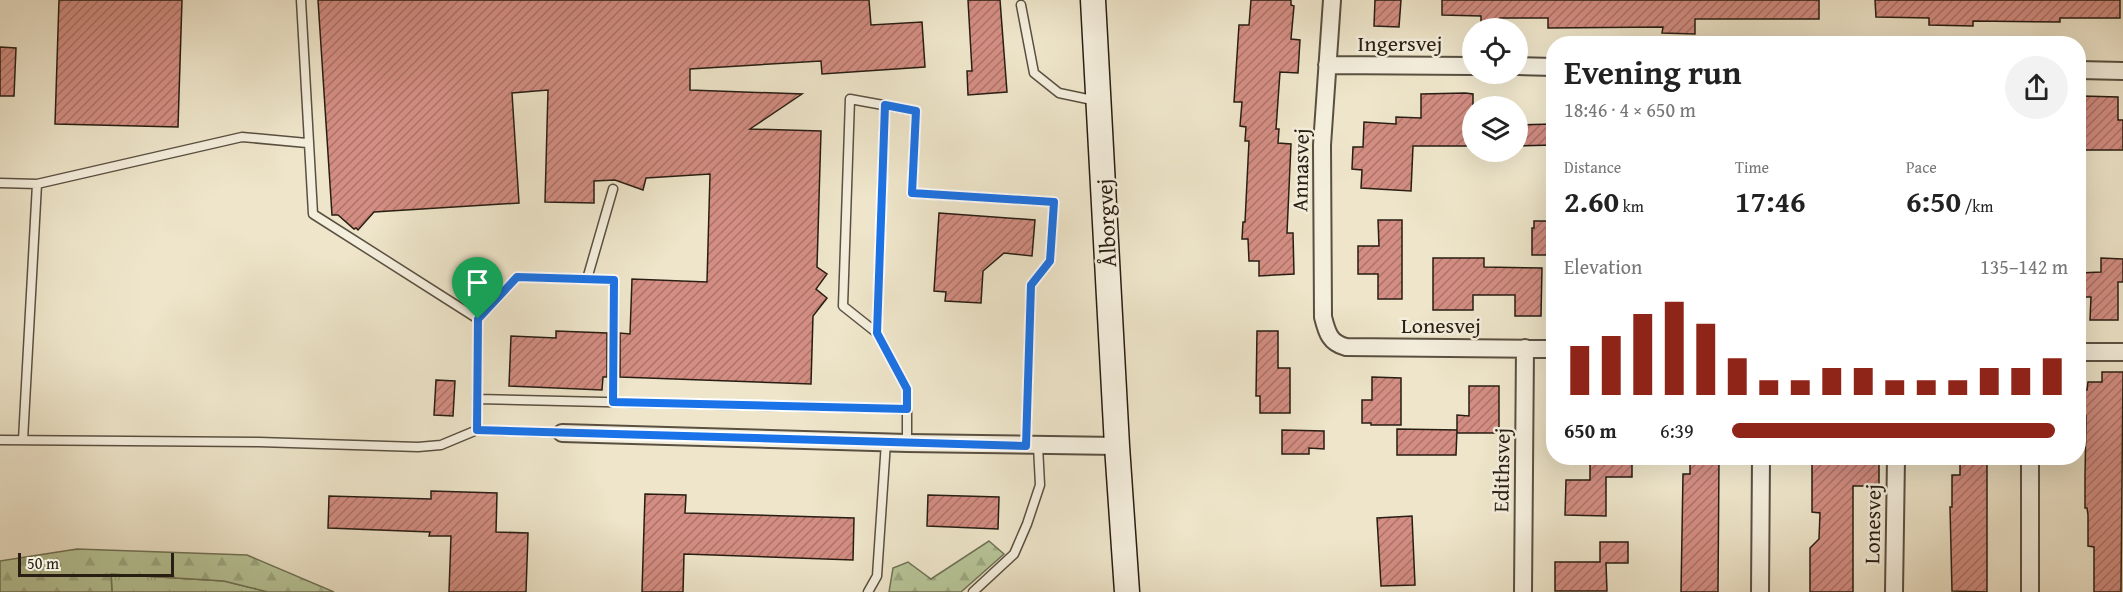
<!DOCTYPE html>
<html lang="en">
<head>
<meta charset="utf-8">
<style>
	body { margin:0; font-family:"Gentium Book Plus",serif; background:#f2f2f2; color:#222; height:100vh; display:flex; flex-direction:column; font-size:22px; white-space:nowrap }
	* { box-sizing:border-box; margin:0 }
	p { font-size:20px; color:#767676 }
	.icon { flex:none; width:33px; height:33px; fill:none; stroke:currentColor; stroke-width:2; stroke-linecap:round; stroke-linejoin:round }
	.map { position:relative; flex:1; overflow:hidden }
	.side { position:absolute; left:1546px; top:36px; width:540px; height:429px; display:flex; flex-direction:column; background:#fff; border-radius:24px; box-shadow:0 6px 24px #0002 }
	.side>* { flex:none }
	.tools { position:absolute; left:1462px; top:18px; display:grid; gap:12px }
	.tools a { display:grid; place-items:center; width:66px; height:66px; border-radius:50%; background:#fff; box-shadow:0 6px 24px #0002; font-size:30px }
	.scale { position:absolute; left:18px; bottom:15px; width:156px; box-sizing:border-box; padding-left:6px; border:3px solid #281e13; border-top:0; font-size:16px; line-height:21px; white-space:nowrap; color:#281e13; -webkit-text-stroke:4px #f4eedd; paint-order:stroke }
	.pin { position:absolute; display:grid; place-items:center; width:51px; height:51px; color:#fff; margin:-62px -26px; border-radius:50% 50% 50% 0; rotate:-45deg; box-shadow:0 0 6px #0007 }
	.pin .icon { rotate:45deg }
	.round { display:grid; place-items:center; flex:none; width:63px; height:63px; border-radius:32px; background:#f2f2f2 }
	.head { display:flex; align-items:center; justify-content:space-between; height:102px; padding:0 18px }
	h1 { font-size:33px; font-weight:800; line-height:45px }
	.metrics { display:grid; grid-template-columns:repeat(3,1fr); gap:9px; height:102px; padding:6px 18px }
	.metrics div { display:grid; align-content:center }
	.metrics b { font-size:30px; font-weight:800 }
	.metrics small { font-size:16px; font-weight:400 }
	.metrics p { font-size:16px }
	.chart { height:168px; padding:12px 18px }
	.chart p { display:flex; justify-content:space-between }
	.chart svg { width:100%; height:108px; margin-top:6px; stroke:#8f2418; stroke-width:6 }
	ul { padding:0 18px; list-style:none; font-size:20px }
	li { display:grid; grid-template-columns:96px 72px 1fr; align-items:center; height:45px }
	li i { height:15px; border-radius:8px; background:#8f2418 }
	.map>svg:first-child { display:block }
	.grass { fill:url(#grass-tufts); stroke:#707256; stroke-width:1.5 }
	.forest { fill:url(#forest-firs); stroke:#707256; stroke-width:1.5 }
	.building { fill:url(#building-hatch); stroke:#281e13; stroke-width:1.5 }
	.lines { fill:none; stroke-linecap:round; stroke-linejoin:round }
	.service-casing { stroke:#5a5041; stroke-width:11 }
	.minor-casing { stroke:#5a5041; stroke-width:20 }
	.secondary-casing { stroke:#281e13; stroke-width:27 }
	.service { stroke:#f4eedd; stroke-width:8 }
	.minor { stroke:#f4eedd; stroke-width:16 }
	.secondary { stroke:#f4eedd; stroke-width:24 }
	.route-casing { stroke:#fff; stroke-width:12 }
	.route { stroke:#1a73e8; stroke-width:8 }
	.labels { text-anchor:middle; stroke-width:5; stroke-linejoin:round; paint-order:stroke }
	.street-label { font-size:22px; fill:#281e13; stroke:#f4eedd }
</style>
</head>
<body>
<div class="map">
<svg width="2123" height="592" viewBox="0 0 2123 592">
	<defs>
		<pattern id="grass-tufts" width="24" height="20" patternUnits="userSpaceOnUse" patternTransform="scale(1.5)"><rect width="24" height="20" fill="#b7c598"/><path d="M3 7l-1-3M5 7V3M7 7l1-3M15 17l-1-3M17 17v-4M19 17l1-3" fill="none" stroke="#9da982"/></pattern>
		<pattern id="forest-firs" width="22" height="20" patternUnits="userSpaceOnUse" patternTransform="scale(1.5)"><rect width="22" height="20" fill="#b7c598"/><path d="M5 1l3.5 6h-7zM16 11l3.5 6h-7z" fill="#9da982"/></pattern>
		<pattern id="building-hatch" width="6" height="6" patternUnits="userSpaceOnUse" patternTransform="scale(1.5)"><rect width="6" height="6" fill="#d38d82"/><path d="M-1 1l2-2M0 6l6-6M5 7l2-2" fill="none" stroke="#ab7369"/></pattern>
	</defs>
	<rect width="100%" height="100%" fill="#eee5ca"/>
	<filter id="stains"><feTurbulence type="fractalNoise" baseFrequency=".00333" numOctaves="4"/><feColorMatrix values="0 0 0 0 .2 0 0 0 0 .09 0 0 0 0 .02 0 0 0 .5 -.17"/></filter>
	<radialGradient id="worn" r=".72"><stop offset=".6" stop-color="#630" stop-opacity="0"/><stop offset="1" stop-color="#630" stop-opacity=".3"/></radialGradient>
	<path class="grass" d="M111,574L224,581L268,592H112Z"/>
	<path class="forest" d="M989,541L1004,554L961,592H889L893,568L908,562L931,579Z
		M77,549L247,555L334,592H268L224,581L111,574L112,592H0V561Z"/>
	<path class="building" d="M59,0H182L178,127L55,124Z
		M318,0H869L871,25L922,22L925,67L822,74L821,61L690,69V90L802,94L750,129L821,131L817,267L827,274L816,289L827,298L813,316L811,384L620,377V333L630,334L632,279L707,282L710,174L646,178L643,190L615,180L594,181V203L545,202L548,90L512,93L519,203L374,212L358,230L356,228L354,229L338,215H332Z
		M968,0H1000L1007,92L968,95L967,71H972Z
		M1251,0H1291V5L1294,6L1291,39L1300,40L1298,73L1280,72L1276,129H1279L1278,143L1291,144L1287,233H1293L1294,274L1259,276V261H1249L1248,239H1242L1243,222H1245L1249,141H1245L1246,127L1240,126L1242,102H1234L1239,25H1249Z
		M1375,0H1401L1399,27L1374,26Z
		M1442,0H1819V19H1695V34L1662,33L1663,27L1548,28V18H1500V24H1481V16L1442,15Z
		M1875,0H2120V18H2060V22L1973,21V26L1929,25V18L1876,17Z
		M0,47L16,48L14,96H0Z
		M1465,93L1473,94V146H1413L1411,191L1361,188L1362,170L1352,169L1353,147H1363L1364,122L1396,124V117L1421,118V94Z
		M2082,96L2118,97V120H2123V150H2079V129H2082Z
		M1554,124V145L1518,146V125Z
		M939,213L1035,220L1032,256L1004,253L983,271L981,303L945,301L946,292L934,291Z
		M1378,220H1402V299H1378V274H1358V246H1379Z
		M1534,221H1553L1554,255H1532V228H1534Z
		M1433,258H1484V267L1542,268L1541,316H1515V295H1473V310H1433Z
		M2101,258L2123,259V282H2118V320H2090L2091,297H2079V273L2101,272Z
		M556,331L607,333V377H603L602,390L509,386L511,336L556,338Z
		M1257,331H1278V368H1290V413H1260V396H1256Z
		M2102,372H2123L2121,592H2094V547L2088,546V515L2087,508H2085V477L2086,416H2083V408H2079V389L2087,390L2088,382H2102Z
		M1372,377L1401,378V425H1371V423H1362V400H1372Z
		M436,380L455,381L453,416L434,415Z
		M1469,386H1499V433H1457V415L1469,416Z
		M1397,429L1457,430L1456,455H1397Z
		M1282,430L1324,431V449L1309,448V454H1282Z
		M1590,458H1632V477H1606V516L1565,515L1566,480H1590Z
		M1690,458H1719L1718,592H1681L1683,474H1690Z
		M1812,458H1854V463L1879,462V486H1853V592H1810V548L1819,539L1820,513L1812,512Z
		M1960,458H1987V592L1952,591L1950,507H1952V475H1960Z
		M431,491L497,493L496,532L528,533L526,592H449L451,536H429L430,532L328,528L329,496L431,499Z
		M645,494L686,495L685,513L854,518L853,560L684,554L683,592H642Z
		M928,495L999,497L998,529L927,526Z
		M1412,516L1415,585L1381,586L1377,518Z
		M1600,542H1628V563H1606L1607,591H1555V562H1600Z"/>
	<g class="lines">
		<g class="service-casing">
			<path id="service" d="M301,0L313,214L478,319L477,430
				M1021,5L1034,73L1059,93L1097,101
				M0,183L37,184L242,137L307,143
				M587,279L613,189
				M478,319L517,277L614,280L613,402
				M877,333L885,105
				M477,399L907,409
				M0,440L259,442L418,447L441,445L477,430L562,433
				M23,440L37,184
				M907,443V389L877,333L843,306L850,99L916,111L912,193L1054,202L1050,261L1031,285L1026,445
				M868,592L877,576L886,442
				M973,592L1014,554L1027,524L1040,485L1038,446"/>
		</g>
		<g class="minor-casing">
			<path id="minor" d="M1332,0L1322,145L1323,317C1327,333 1330,343 1346,347L1554,349
				M1327,65L1473,66
				M1518,66L1554,67
				M2079,70L2123,71
				M2079,352H2123
				M562,433L907,443L1117,446
				M1523,592L1525,348
				M1760,592L1761,458
				M1894,592L1896,458
				M2030,592V458"/>
		</g>
		<g class="secondary-casing">
			<path id="secondary" d="M1093,0L1117,446L1127,592"/>
		</g>
		<use href="#service" class="service"/>
		<use href="#minor" class="minor"/>
		<use href="#secondary" class="secondary"/>
	</g>
	<g class="lines">
		<g class="route-casing">
			<path id="route" d="M885,105L916,111L912,193L1054,202L1050,261L1031,285L1026,446L477,430L478,319L517,277L614,280L613,402L907,409V389L877,333Z"/>
		</g>
		<use href="#route" class="route"/>
	</g>
	<g class="labels">
		<g class="street-label">
			<text x="1400" y="51">Ingersvej</text>
			<text transform="translate(1300 170) rotate(-89)" y="8">Annasvej</text>
			<text transform="translate(1106 223) rotate(-93)" y="8">Ålborgvej</text>
			<text x="1441" y="333">Lonesvej</text>
			<text transform="translate(1501 470) rotate(-89)" y="8">Edithsvej</text>
			<text transform="translate(1872 524) rotate(-89)" y="8">Lonesvej</text>
		</g>
	</g>
	<rect width="100%" height="100%" filter="url(#stains)"/>
	<rect width="100%" height="100%" fill="url(#worn)"/>
</svg>
<div class="tools">
<a><svg class="icon" aria-label="locate" viewBox="0 0 24 24"><circle cx="12" cy="12" r="6"/><path d="M12 2v4M12 18v4M2 12h4M18 12h4"/></svg></a>
<a><svg class="icon" aria-label="layers" viewBox="0 0 24 24"><path d="M12 4l9 5-9 5-9-5zM3 14l9 5 9-5"/></svg></a>
</div>
<div class="scale">50 m</div>
<div class="pin" style="left:478px;top:319px;background:#1e9e55"><svg class="icon" aria-label="arrive" viewBox="0 0 24 24"><path d="M6 21V4h12l-3 4 3 4H6"/></svg></div>
<section class="side">
<div class="head"><div><h1>Evening run</h1><p>18:46 · 4 × 650 m</p></div><a class="round"><svg class="icon" aria-label="share" viewBox="0 0 24 24"><path d="M12 15V3M7 8l5-5 5 5M5 13v7h14v-7"/></svg></a></div>
<div class="metrics">
<div><p>Distance</p><b>2.60<small> km</small></b></div>
<div><p>Time</p><b>17:46</b></div>
<div><p>Pace</p><b>6:50<small> /km</small></b></div>
</div>
<div class="chart"><p><span>Elevation</span>135–142 m</p>
<svg viewBox="0 0 160 44" preserveAspectRatio="none"><path d="M5 44V24M15 44V20M25 44V11M35 44V6M45 44V15M55 44V29M65 44V38M75 44V38M85 44V33M95 44V33M105 44V38M115 44V38M125 44V38M135 44V33M145 44V33M155 44V29"/></svg>
</div>
<ul>
<li><b>650 m</b>6:39<i style="width:96%"></i></li>
</ul>
</section>
</div>
</body>
</html>
